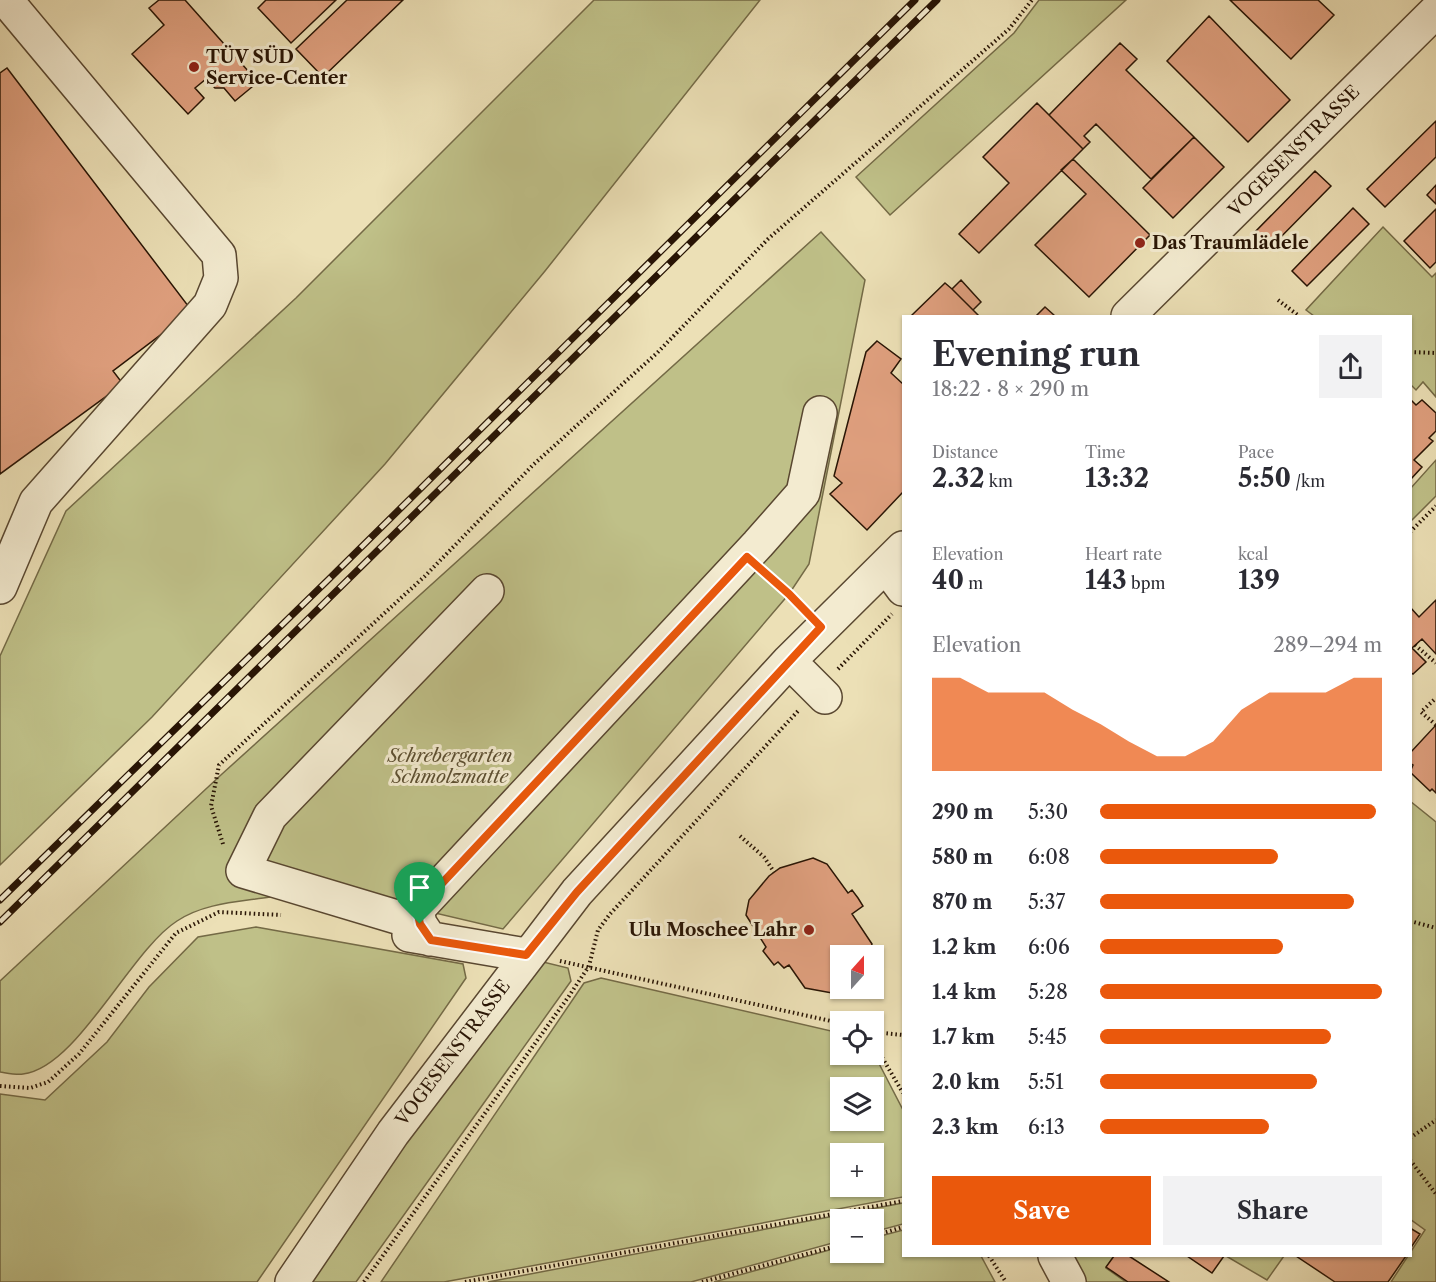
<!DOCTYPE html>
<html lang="en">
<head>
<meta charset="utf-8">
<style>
	body { margin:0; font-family:"Libre Caslon Text",serif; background:#f2f2f3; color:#2b2b33; height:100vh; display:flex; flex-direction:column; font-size:22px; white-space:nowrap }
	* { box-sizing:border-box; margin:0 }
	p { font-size:20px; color:#7c7c81 }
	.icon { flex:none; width:33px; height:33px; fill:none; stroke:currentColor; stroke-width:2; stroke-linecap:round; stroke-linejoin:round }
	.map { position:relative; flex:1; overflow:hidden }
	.drawer { position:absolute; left:902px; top:315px; width:510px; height:942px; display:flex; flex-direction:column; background:#fff; border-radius:0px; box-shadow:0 2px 4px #0004 }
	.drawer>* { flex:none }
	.needle { width:39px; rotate:21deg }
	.buttons { position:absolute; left:830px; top:945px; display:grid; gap:12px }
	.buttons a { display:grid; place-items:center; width:54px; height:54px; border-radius:0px; background:#fff; box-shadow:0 2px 4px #0004; font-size:30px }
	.pin { position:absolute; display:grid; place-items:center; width:51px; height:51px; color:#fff; margin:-62px -26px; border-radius:50% 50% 50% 0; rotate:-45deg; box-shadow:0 0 6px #0007 }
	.pin .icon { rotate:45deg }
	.round { display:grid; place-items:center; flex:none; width:63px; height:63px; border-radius:0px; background:#f2f2f3 }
	.summary { display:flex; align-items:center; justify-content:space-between; height:102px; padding:0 30px }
	h1 { font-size:33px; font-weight:800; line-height:45px }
	.stats { display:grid; grid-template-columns:repeat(3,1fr); gap:9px; height:102px; padding:6px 30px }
	.stats div { display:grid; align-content:center }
	.stats b { font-size:26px; font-weight:800 }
	.stats small { font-size:16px; font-weight:400 }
	.stats p { font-size:16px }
	.chart { height:168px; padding:12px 30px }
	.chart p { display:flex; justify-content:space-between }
	.chart svg { width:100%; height:108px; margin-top:6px; fill:#ea580c; opacity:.7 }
	.button { display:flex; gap:12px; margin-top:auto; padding:12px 30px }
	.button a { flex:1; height:69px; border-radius:0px; background:#ea580c; color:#fff; font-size:24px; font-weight:800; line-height:69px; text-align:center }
	.button a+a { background:#f2f2f3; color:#2b2b33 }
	ul { padding:0 30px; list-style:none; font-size:20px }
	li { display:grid; grid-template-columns:96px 72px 1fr; align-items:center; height:45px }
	li i { height:15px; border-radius:8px; background:#ea580c }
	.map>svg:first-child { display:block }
	.green { fill:#bfc088; stroke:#746a46; stroke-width:1.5; fill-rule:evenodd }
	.building { fill:#e0a07f; stroke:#281404; stroke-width:1.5 }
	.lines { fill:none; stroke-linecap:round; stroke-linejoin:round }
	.minor-casing { stroke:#594730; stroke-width:36 }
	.path { stroke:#281404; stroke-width:4; stroke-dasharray:1.5 3; stroke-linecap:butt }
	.minor { stroke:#f3ebd0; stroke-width:33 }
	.rail-casing { stroke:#281404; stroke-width:7 }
	.rail { stroke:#f3ebd0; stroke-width:4.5; stroke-dasharray:14; stroke-linecap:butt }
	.route-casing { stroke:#fff; stroke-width:12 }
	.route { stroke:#ea580c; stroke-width:8 }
	.poi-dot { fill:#8f2418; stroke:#f3ebd0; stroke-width:2 }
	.labels { text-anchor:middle; stroke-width:6; stroke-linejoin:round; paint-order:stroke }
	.poi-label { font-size:18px; font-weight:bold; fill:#281404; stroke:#f3ebd0; text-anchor:start }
	.street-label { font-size:18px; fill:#281404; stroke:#f3ebd0 }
	.park-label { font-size:18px; font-style:italic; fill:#5d5032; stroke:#f3ebd0 }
</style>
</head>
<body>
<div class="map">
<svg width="1436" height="1282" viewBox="0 0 1436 1282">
	<rect width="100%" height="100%" fill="#ece0b6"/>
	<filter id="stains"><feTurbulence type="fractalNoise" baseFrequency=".00333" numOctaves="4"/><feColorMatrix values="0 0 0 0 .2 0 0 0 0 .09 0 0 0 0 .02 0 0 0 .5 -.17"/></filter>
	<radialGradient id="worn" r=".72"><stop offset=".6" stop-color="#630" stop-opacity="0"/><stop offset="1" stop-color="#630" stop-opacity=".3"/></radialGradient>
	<path class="green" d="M594,0H760L545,271L385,464L152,717L0,865V656L66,511L296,298Z
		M1039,0H1126L890,215L856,177L1014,33Z
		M1383,227L1432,277L1436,273V397L1423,382L1416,390L1410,384V316H1314L1306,310Z
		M821,232L865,280L809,564L789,594L503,929L273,875L270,897C238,902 204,903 177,921C130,951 77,1068 23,1074C16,1075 7,1073 0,1072V981L222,774Z
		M1436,460V496L1410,522V489Z
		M1410,801L1436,822V1282H1391L1425,1230L1410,1219Z
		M256,927L463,964L466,978L257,1282H0V1094L45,1100L107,1042L149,987L198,937Z
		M539,961L568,968L571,981L356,1282H307L404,1141Z
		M601,978L840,1033V1054H873V1052L903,1110V1197L444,1282H381L584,983ZM840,1088H873V1120H840ZM840,1154H873V1186H840Z
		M903,1203V1224L873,1232V1220H840V1241L691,1282H488Z
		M903,1230V1256H981L995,1282H714L840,1247V1252H873V1238Z
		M1069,1256H1114L1106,1268L1126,1282H1081Z
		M1226,1256H1284L1267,1280Z"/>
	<path class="building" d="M159,0H185L258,82L235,101L224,88H215L206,79L195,88L204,98L188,114L132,54L164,25L149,8Z
		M266,0H336L291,43L258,8Z
		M347,0H403L323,77L296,49Z
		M1230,0H1318L1334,15L1291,59Z
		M1209,16L1290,100L1248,142L1167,61Z
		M1120,43L1137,59L1126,70L1194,137L1151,179L1096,124L1084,136L1090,142L1083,149L1049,115Z
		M7,68L192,311L113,371L123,384L0,474V73Z
		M1037,103L1083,149L979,253L959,234L1009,183L983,157Z
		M1436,121V157L1385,207L1367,189Z
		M1194,137L1224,167L1173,218L1143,188Z
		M1073,159L1150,235L1089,297L1035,245L1086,194L1061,170Z
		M1315,171L1331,186L1268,250L1252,235Z
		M1436,185V204L1427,195Z
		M1353,208L1369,224L1307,286L1292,271Z
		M1436,209V262L1430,268L1404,241Z
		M961,280L981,302L973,310L952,289Z
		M945,283L952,289L979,316H914L912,315Z
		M1045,307L1055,316H1036Z
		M877,341L901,359L891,373L903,384V492L867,530L830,494L842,483L834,476L866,352Z
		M1410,399L1416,405L1422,400L1436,413V431L1429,438L1433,441L1414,460L1422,467L1410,480Z
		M1436,600V654L1422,639L1412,648L1426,662L1413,674L1410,672V607L1419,617Z
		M1436,725V793L1432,789L1430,791L1410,772L1413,765L1410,763V753Z
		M813,858L827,864L848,893L852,890L858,898L863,906L852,914L872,944L869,956H840V988H852L843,995L805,988L789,965L784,968L778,962L774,965L763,951L766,947L746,915L749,900L769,876L780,868Z
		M1410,1228L1420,1234L1410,1249Z
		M1114,1256H1129L1169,1282H1128L1106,1267Z
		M1187,1256H1224L1212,1273Z
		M1296,1256H1406L1388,1282H1335Z"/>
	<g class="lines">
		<g class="minor-casing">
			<path id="minor" d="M1128,316L1436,11
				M886,566L903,589
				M0,587L36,502L210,305L221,278L219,255L6,0
				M789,661L825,697
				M420,924L417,910L758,544L803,493L820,413
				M409,935L526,955
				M430,939L420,924L243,871L270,816L487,591
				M1055,1256L1069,1282
				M292,1282L393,1133L577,892L789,661L903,548"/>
		</g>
		<path class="path" d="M1278,300L1299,316
			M1410,352L1436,353
			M1410,532L1436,506
			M767,575L801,607
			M1415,645L1436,663
			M838,669L892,614
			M1436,725L1421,712L1436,698
			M740,836L764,857L774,872
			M223,844L211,806L219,765L425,576L533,465L657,353L768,239L1009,29L1032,0
			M1410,921L1436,928
			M560,961L840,1023
			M873,1032L903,1035
			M873,1042L903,1093
			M0,1086L30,1088L48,1082L79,1054L176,933L219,912L281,915
			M1410,1138L1436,1120
			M1410,1160L1436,1194
			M873,1236L903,1227
			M989,1256L1006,1282
			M364,1282L569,996L589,966L598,930L610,914L798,711
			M465,1282L903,1201
			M702,1282L840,1245"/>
		<use href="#minor" class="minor"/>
		<g class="rail-casing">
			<path id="rail" d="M0,900L329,579L915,0
				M0,922L937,0"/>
		</g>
		<use href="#rail" class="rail"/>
	</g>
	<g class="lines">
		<g class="route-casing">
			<path id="route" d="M747,557L789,594L821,627L577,892L526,955L431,940L420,924L417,910Z"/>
		</g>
		<use href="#route" class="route"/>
	</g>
	<g class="poi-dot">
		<circle cx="194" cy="67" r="6"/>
		<circle cx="1140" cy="243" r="6"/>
		<circle cx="809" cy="930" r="6"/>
	</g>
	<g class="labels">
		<g class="poi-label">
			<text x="206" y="63">TÜV SÜD<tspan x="206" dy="21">Service-Center</tspan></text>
			<text x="1152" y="249">Das Traumlädele</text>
			<text x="797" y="936" text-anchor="end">Ulu Moschee Lahr</text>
		</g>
		<g class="street-label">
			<text transform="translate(1294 151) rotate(-45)" y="6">VOGESENSTRASSE</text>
			<text transform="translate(453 1053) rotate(-53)" y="6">VOGESENSTRASSE</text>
		</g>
		<g class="park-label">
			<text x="450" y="762">Schrebergarten<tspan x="450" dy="21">Schmolzmatte</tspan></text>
		</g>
	</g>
	<rect width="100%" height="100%" filter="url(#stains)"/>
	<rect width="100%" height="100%" fill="url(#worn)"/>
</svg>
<div class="buttons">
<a><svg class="needle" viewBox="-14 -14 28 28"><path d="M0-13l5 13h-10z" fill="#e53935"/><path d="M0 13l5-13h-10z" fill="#7c7c81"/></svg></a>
<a><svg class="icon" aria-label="locate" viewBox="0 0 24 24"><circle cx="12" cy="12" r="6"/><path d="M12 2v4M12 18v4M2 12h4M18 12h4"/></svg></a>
<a><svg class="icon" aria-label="layers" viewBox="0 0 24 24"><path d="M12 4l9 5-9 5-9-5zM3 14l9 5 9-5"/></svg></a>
<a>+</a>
<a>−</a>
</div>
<div class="pin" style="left:420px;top:924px;background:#1e9e55"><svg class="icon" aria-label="arrive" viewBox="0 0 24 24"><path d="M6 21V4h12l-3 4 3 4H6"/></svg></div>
<section class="drawer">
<div class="summary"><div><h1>Evening run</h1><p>18:22 · 8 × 290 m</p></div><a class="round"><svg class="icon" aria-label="share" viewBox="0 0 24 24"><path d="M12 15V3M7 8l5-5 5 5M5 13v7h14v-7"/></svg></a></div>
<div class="stats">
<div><p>Distance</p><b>2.32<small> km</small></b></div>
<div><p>Time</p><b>13:32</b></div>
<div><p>Pace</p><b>5:50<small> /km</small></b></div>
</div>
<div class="stats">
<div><p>Elevation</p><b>40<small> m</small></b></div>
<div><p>Heart rate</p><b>143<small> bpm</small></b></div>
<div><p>kcal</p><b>139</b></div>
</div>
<div class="chart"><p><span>Elevation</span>289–294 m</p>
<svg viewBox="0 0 160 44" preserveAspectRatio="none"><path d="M0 44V6L10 6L20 12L30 12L40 12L50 19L60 25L70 32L80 38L90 38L100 32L110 19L120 12L130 12L140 12L150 6L160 6V44z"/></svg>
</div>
<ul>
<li><b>290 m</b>5:30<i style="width:98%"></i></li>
<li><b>580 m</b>6:08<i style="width:63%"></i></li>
<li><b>870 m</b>5:37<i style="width:90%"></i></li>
<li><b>1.2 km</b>6:06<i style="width:65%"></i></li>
<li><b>1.4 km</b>5:28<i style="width:100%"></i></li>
<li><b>1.7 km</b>5:45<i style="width:82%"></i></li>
<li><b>2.0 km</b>5:51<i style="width:77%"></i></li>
<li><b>2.3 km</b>6:13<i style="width:60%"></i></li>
</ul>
<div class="button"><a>Save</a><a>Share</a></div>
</section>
</div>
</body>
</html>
